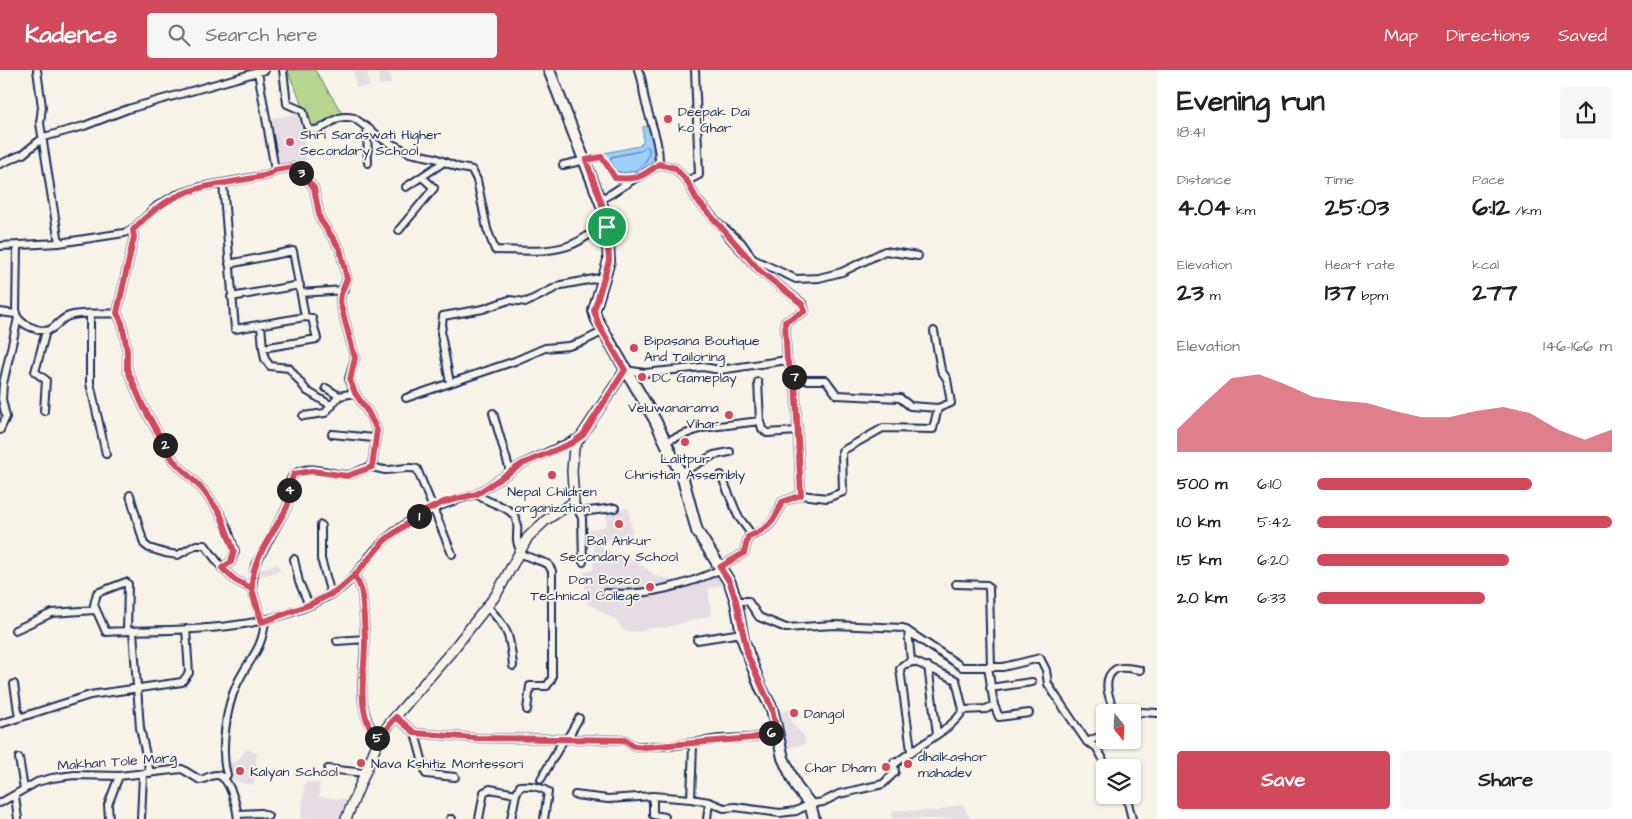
<!DOCTYPE html>
<html lang="en">
<head>
<meta charset="utf-8">
<style>
	body { margin:0; font-family:"Architects Daughter",sans-serif; background:#f6f6f6; color:#222; height:100vh; display:flex; flex-direction:column; font-size:19px; white-space:nowrap }
	* { box-sizing:border-box; margin:0 }
	p { font-size:16px; color:#767676 }
	.icon { flex:none; width:28px; height:28px; fill:none; stroke:currentColor; stroke-width:2; stroke-linecap:round; stroke-linejoin:round }
	.map { position:relative; flex:1; overflow:hidden }
	.drawer { display:flex; flex-direction:column; background:#fff; width:475px }
	.drawer>* { flex:none }
	.needle { width:32px; rotate:162deg }
	.controls { position:absolute; left:1096px; top:634px; display:grid; gap:10px }
	.controls a { display:grid; place-items:center; width:45px; height:45px; border-radius:5px; background:#fff; box-shadow:0 1px 4px #0004; font-size:25px }
	.pin { position:absolute; display:grid; place-items:center; width:42px; height:42px; color:#fff; margin:-21px; border:2px solid #fff; border-radius:50%; box-shadow:0 1px 5px #0007 }
	.km { position:absolute; width:25px; height:25px; margin:-12px; border-radius:50%; background:#222; color:#fff; font-size:14px; line-height:25px; text-align:center }
	.round { display:grid; place-items:center; flex:none; width:52px; height:52px; border-radius:5px; background:#f6f6f6 }
	.head { display:flex; align-items:center; justify-content:space-between; height:85px; padding:0 20px }
	h1 { font-size:28px; font-weight:700; line-height:38px }
	.figures { display:grid; grid-template-columns:repeat(3,1fr); gap:8px; height:85px; padding:5px 20px }
	.figures div { display:grid; align-content:center }
	.figures b { font-size:25px; font-weight:700 }
	.figures small { font-size:14px; font-weight:400 }
	.figures p { font-size:14px }
	.chart { height:140px; padding:10px 20px }
	.chart p { display:flex; justify-content:space-between }
	.chart svg { width:100%; height:90px; margin-top:5px; fill:#d1495b; opacity:.7 }
	.primary-button { display:flex; gap:10px; margin-top:auto; padding:10px 20px }
	.primary-button a { flex:1; height:58px; border-radius:5px; background:#d1495b; color:#fff; font-size:20px; font-weight:700; line-height:58px; text-align:center }
	.primary-button a+a { background:#f6f6f6; color:#222 }
	ul { padding:0 20px; list-style:none; font-size:16px }
	li { display:grid; grid-template-columns:80px 60px 1fr; align-items:center; height:38px }
	li i { height:12px; border-radius:6px; background:#d1495b }
	header { display:flex; align-items:center; gap:30px; box-sizing:border-box; height:70px; padding:0 25px; background:#d1495b; color:#fff }
	header strong { font-size:24px }
	nav { display:flex; gap:28px; margin-inline-start:auto; font-size:18px }
	.search { width:350px; height:45px; background:#f6f6f6; display:flex; align-items:center; gap:12px; box-sizing:border-box; padding:0 18px; border-radius:5px; color:#767676; font-size:19px }
	main { display:flex; flex:1; min-height:0 }
	.map>svg:first-child { display:block }
	.built { fill:#e6dce3 }
	.green { fill:#b7d58e; stroke:#698276 }
	.water { fill:#9ccff9; stroke:#688fbb }
	.lines { fill:none; stroke-linecap:round; stroke-linejoin:round }
	.shore { stroke:#4f6f9c; stroke-width:1 }
	.pedestrian-casing { stroke:#1b2f5e; stroke-width:8 }
	.minor-casing { stroke:#1b2f5e; stroke-width:10 }
	.secondary-casing { stroke:#1b2f5e; stroke-width:12 }
	.primary-casing { stroke:#1b2f5e; stroke-width:14 }
	.pedestrian { stroke:#f7f3e8; stroke-width:4.5 }
	.minor { stroke:#f7f3e8; stroke-width:6 }
	.secondary { stroke:#f7f3e8; stroke-width:9 }
	.primary { stroke:#f7f3e8; stroke-width:10 }
	.route-casing { stroke:#fff; stroke-width:10 }
	.route { stroke:#d1495b; stroke-width:6 }
	.poi-dot { fill:#d1495b; stroke:#f7f3e8; stroke-width:2 }
	.labels { text-anchor:middle; stroke-width:4; stroke-linejoin:round; paint-order:stroke }
	.poi-label { font-size:14px; fill:#1b2f5e; stroke:#f7f3e8; text-anchor:start }
	.street-label { font-size:14px; fill:#1b2f5e; stroke:#f7f3e8 }
</style>
</head>
<body>
<header>
<strong>Kadence</strong>
<div class="search"><svg class="icon" aria-label="search" viewBox="0 0 24 24"><circle cx="10" cy="10" r="6"/><path d="M15 15l6 6"/></svg>Search here</div>
<nav><a>Map</a><a>Directions</a><a>Saved</a></nav>
</header>
<main>
<div class="map">
<svg width="1157" height="749" viewBox="0 0 1157 749">
	<rect width="100%" height="100%" fill="#f7f3e8"/>
	<filter id="ink" filterUnits="userSpaceOnUse"><feTurbulence type="fractalNoise" baseFrequency=".02" numOctaves="2"/><feDisplacementMap in="SourceGraphic" scale="10" xChannelSelector="R" yChannelSelector="G"/><feConvolveMatrix kernelMatrix="1 2 1 2 8 2 1 2 1" color-interpolation-filters="sRGB"/></filter>
	<g filter="url(#ink)">
		<path class="built" d="M353,0H367L369,17H356Z
			M378,0H390L391,14L379,15Z
			M300,44L307,90L278,94L272,48Z
			M629,438L632,463L591,474L590,460L606,456L607,443L615,442L614,439Z
			M594,474H600L603,478L645,497L654,505L674,511L699,510L717,505L722,515L708,519L712,545L668,557L649,558L640,562L624,561L616,550L587,533L584,502L593,500Z
			M278,494L280,501L259,507V499Z
			M792,639L791,652L804,666L806,674L784,679L776,644Z
			M247,679L257,683L254,714H245L228,708L224,694L237,691Z
			M305,712L320,713L319,727L352,730L345,749H301Z
			M963,735L969,747L972,749H892V742L895,740L938,741L952,736Z"/>
		<path class="green" d="M287,0H315L342,43L312,56Z"/>
		<path class="water" d="M649,56C659,88 655,110 616,107L603,87L604,83L639,76L643,72V57Z"/>
		<g class="lines">
			<path class="shore" d="M646,76L649,78C650,95 633,107 616,101L610,90L611,87L640,81Z"/>
			<g class="pedestrian-casing">
				<path id="pedestrian" d="M586,90L602,87L615,108L632,110"/>
			</g>
			<g class="minor-casing">
				<path id="minor" d="M37,0L42,37L40,53L59,173
					M283,0L287,34L303,41L307,56L310,60C328,62 332,42 354,48L384,70L410,83L435,88L457,97L472,100L477,110L487,159L495,180C519,180 550,184 573,174C586,169 593,159 607,157
					M638,0C644,10 642,19 645,30C650,52 660,72 659,94
					M367,58L368,93
					M0,94L23,84L44,67L84,56L128,39L265,0
					M563,95L586,90
					M275,100L293,97L303,104L314,118L320,149L340,179L347,209L341,224L340,232L355,288L349,309L355,323L368,342L377,360L372,397
					M687,111L699,105L695,0
					M223,113L235,259L305,247L312,248L317,269L263,278L261,255
					M406,117L444,92
					M600,129C612,125 617,119 628,113C638,106 649,102 659,94L675,98L687,111L697,130L720,155L741,172L753,189L796,209L819,208L842,202L885,181L918,186
					M133,159L134,167L117,243L122,253L127,280V299L143,336L173,390L203,420L220,443L228,460L235,481L231,492L222,498L235,510L252,519
					M399,160L434,118L422,107
					M725,163L760,201L803,234L805,241L785,252L787,290
					M0,176L59,173L124,163L133,159L157,136L176,125L201,117L268,105L275,100L258,2
					M229,194L293,181L305,247
					M301,223L344,220
					M231,227L300,215
					M0,242L16,244C20,255 36,260 46,261C56,259 59,249 69,246C84,241 101,245 117,243
					M16,244L17,176
					M90,244V313L106,384
					M934,261L941,300L947,309L951,333L938,338
					M263,278L265,289L270,296L289,298L307,321L332,336
					M625,300L645,303L703,297L720,300L787,290L795,310L801,425L782,432C774,453 769,459 748,467L744,483L720,497
					M795,310H826L837,325L900,328L910,336L938,338L933,359L883,358L842,381L843,422L827,428L801,425
					M758,312L760,351
					M450,313L441,264L443,246L483,239L509,230L527,232L561,215L605,207
					M326,318L339,326
					M406,328L515,291L545,278L569,276L584,271L602,262
					M44,341L46,310L35,302L46,261
					M493,343L510,401
					M303,346L325,343L339,326L355,323
					M0,360L6,347L2,329L3,314L18,248
					M332,364L374,368
					M666,371L702,358L760,351L762,359L767,363L797,361
					M680,403L714,385L730,382
					M721,405L738,446L752,465
					M477,424L522,394L578,368
					M130,425L144,474L149,478L165,483L178,485L196,475H205L222,498
					M574,432L582,448L583,492
					M580,442L615,438
					M321,455V489L331,524
					M518,483L548,494L552,501V608L547,616H530L527,640
					M294,489L299,512L309,535
					M354,506C362,516 362,523 363,535C364,547 365,561 365,573C364,606 354,642 379,669
					M956,514L987,515L989,518L991,597
					M606,523C643,527 688,515 721,499
					M736,531H748L759,547L786,558L834,555L903,558L962,597H1003L1040,588L1046,600L1048,614L1057,628L1087,672L1096,677L1102,687L1105,700
					M487,536C509,560 510,565 513,596
					M262,552L252,519L255,495L287,437C291,427 285,411 295,404C307,394 331,404 345,405C354,406 361,398 371,397C375,397 381,400 386,400C397,400 406,396 417,399L452,484
					M15,560L52,543L95,540
					M127,561L128,514L126,512L97,523L94,535L106,562C187,558 265,565 337,521C354,510 363,493 376,479C403,449 439,434 477,424C487,434 507,434 515,447C521,457 513,469 520,479
					M133,561L140,658L150,703
					M697,570L742,563
					M337,571L365,569
					M928,596L937,664
					M14,614L19,648
					M990,618L1032,612
					M994,635L999,647L1029,643
					M963,640L986,639L994,635L988,597
					M1115,642C1110,631 1100,608 1116,599C1122,596 1133,599 1140,600
					M1132,646L1142,642L1157,643
					M396,647L415,663L426,704L455,707
					M0,654L90,625L182,612L189,603L186,559
					M415,663L475,668L567,669L579,648
					M567,669L625,670L634,676H669L720,669L751,668L777,662
					M1087,672L1105,664
					M911,680L900,599L903,595L913,592
					M19,688L24,719
					M894,695C911,679 955,658 963,640L956,610L911,590L908,561
					M328,699L365,703
					M224,709L227,705C220,681 226,637 237,614C249,588 262,582 265,551
					M541,709L564,669
					M516,724L520,716C530,715 540,716 548,722L544,749
					M575,725L608,729L653,726L691,729L709,732L724,738L735,737L780,743L796,741L810,734L823,732L839,724L883,714L895,702L894,692
					M1126,725L1132,749
					M15,726L18,749
					M653,726V745L665,747
					M691,729L693,675
					M0,733L37,712L52,708L74,705L119,706L182,699L200,710C206,709 210,705 216,705C230,705 237,738 238,749
					M238,744L261,743L268,746
					M109,749L108,735L119,706
					M141,749L143,705
					M450,749H452
					M479,749L484,722L490,719L516,724L511,749
					M707,749L709,732"/>
			</g>
			<g class="secondary-casing">
				<path id="secondary" d="M346,749L379,669L390,653L451,582L496,525L528,467L546,450L574,432L572,401L574,377L625,300"/>
			</g>
			<g class="primary-casing">
				<path id="primary" d="M549,0L606,146L609,191L594,241L596,248L655,350L683,409L697,461L730,513L736,531L743,570L760,616L772,639L783,688L797,718L810,734L814,749"/>
			</g>
			<use href="#pedestrian" class="pedestrian"/>
			<use href="#minor" class="minor"/>
			<use href="#secondary" class="secondary"/>
			<use href="#primary" class="primary"/>
		</g>
	</g>
	<g class="lines" filter="url(#ink)">
		<g class="route-casing">
			<path id="route" d="M607,157L609,191L594,241L599,255L625,300L583,365L572,373L522,394L477,424L444,432L423,442L385,470L354,506L337,521L309,535L262,552L252,519L235,510L222,498L231,492L234,481L220,443L203,420L173,390L143,336L127,299V280L122,253L117,243L134,167L133,160C177,112 210,118 268,105L275,100L293,97L303,104L314,118L320,149L340,179L347,209L341,224L340,232L355,288L350,310L355,323L368,342L377,360L372,397L347,406L312,401L294,404C287,416 292,426 287,437C274,463 251,488 252,518C252,529 258,541 262,552L265,551C296,540 330,530 354,506C362,516 362,523 363,535C364,547 365,561 365,573C365,607 354,642 378,669L396,647L415,663L474,668L625,670L634,676L646,677L752,668L777,662L772,639L748,586L736,531L730,513L720,497L744,483L748,467C769,458 774,453 782,432L801,425L795,310L787,290L785,252L805,241L802,234L760,201L697,130L687,111L675,98L659,94C642,107 637,110 615,108L602,87L586,90L602,134L607,157"/>
		</g>
		<use href="#route" class="route"/>
	</g>
	<g class="poi-dot">
		<circle cx="668" cy="49" r="5"/>
		<circle cx="290" cy="72" r="5"/>
		<circle cx="634" cy="278" r="5"/>
		<circle cx="642" cy="307" r="5"/>
		<circle cx="729" cy="345" r="5"/>
		<circle cx="685" cy="372" r="5"/>
		<circle cx="552" cy="405" r="5"/>
		<circle cx="619" cy="454" r="5"/>
		<circle cx="650" cy="517" r="5"/>
		<circle cx="794" cy="643" r="5"/>
		<circle cx="361" cy="693" r="5"/>
		<circle cx="908" cy="694" r="5"/>
		<circle cx="886" cy="697" r="5"/>
		<circle cx="240" cy="701" r="5"/>
	</g>
	<g class="labels">
		<g class="poi-label">
			<text x="678" y="46">Deepak Dai<tspan x="678" dy="16">ko Ghar</tspan></text>
			<text x="300" y="69">Shri Saraswati Higher<tspan x="300" dy="16">Secondary School</tspan></text>
			<text x="644" y="275">Bipasana Boutique<tspan x="644" dy="16">And Tailoring</tspan></text>
			<text x="652" y="312">DC Gameplay</text>
			<text x="719" y="342" text-anchor="end">Veluwanarama<tspan x="719" dy="16">Vihar</tspan></text>
			<text x="685" y="393" text-anchor="middle">Lalitpur<tspan x="685" dy="16">Christian Assembly</tspan></text>
			<text x="552" y="426" text-anchor="middle">Nepal Children<tspan x="552" dy="16">organization</tspan></text>
			<text x="619" y="475" text-anchor="middle">Bal Ankur<tspan x="619" dy="16">Secondary School</tspan></text>
			<text x="640" y="514" text-anchor="end">Don Bosco<tspan x="640" dy="16">Technical College</tspan></text>
			<text x="804" y="648">Dangol</text>
			<text x="918" y="691">dhalkashor<tspan x="918" dy="16">mahadev</tspan></text>
			<text x="371" y="698">Nava Kshitiz Montessori</text>
			<text x="876" y="702" text-anchor="end">Char Dham</text>
			<text x="250" y="706">Kalyan School</text>
		</g>
		<g class="street-label">
			<text transform="translate(117 691) rotate(-4)" y="5">Makhan Tole Marg</text>
		</g>
	</g>
</svg>
<div class="controls">
<a><svg class="needle" viewBox="-14 -14 28 28"><path d="M0-13l5 13h-10z" fill="#e53935"/><path d="M0 13l5-13h-10z" fill="#767676"/></svg></a>
<a><svg class="icon" aria-label="layers" viewBox="0 0 24 24"><path d="M12 4l9 5-9 5-9-5zM3 14l9 5 9-5"/></svg></a>
</div>
<div class="pin" style="left:607px;top:157px;background:#1e9e55"><svg class="icon" aria-label="arrive" viewBox="0 0 24 24"><path d="M6 21V4h12l-3 4 3 4H6"/></svg></div>
<b class="km" style="left:419px;top:446px">1</b>
<b class="km" style="left:165px;top:375px">2</b>
<b class="km" style="left:301px;top:103px">3</b>
<b class="km" style="left:289px;top:420px">4</b>
<b class="km" style="left:377px;top:668px">5</b>
<b class="km" style="left:771px;top:663px">6</b>
<b class="km" style="left:794px;top:307px">7</b>
</div>
<section class="drawer">
<div class="head"><div><h1>Evening run</h1><p>18:41</p></div><a class="round"><svg class="icon" aria-label="share" viewBox="0 0 24 24"><path d="M12 15V3M7 8l5-5 5 5M5 13v7h14v-7"/></svg></a></div>
<div class="figures">
<div><p>Distance</p><b>4.04<small> km</small></b></div>
<div><p>Time</p><b>25:03</b></div>
<div><p>Pace</p><b>6:12<small> /km</small></b></div>
</div>
<div class="figures">
<div><p>Elevation</p><b>23<small> m</small></b></div>
<div><p>Heart rate</p><b>137<small> bpm</small></b></div>
<div><p>kcal</p><b>277</b></div>
</div>
<div class="chart"><p><span>Elevation</span>146–166 m</p>
<svg viewBox="0 0 160 44" preserveAspectRatio="none"><path d="M0 44V33L10 20L20 8L30 6L40 11L50 17L60 19L70 20L80 24L90 27L100 27L110 24L120 22L130 25L140 33L150 38L160 33V44z"/></svg>
</div>
<ul>
<li><b>500 m</b>6:10<i style="width:73%"></i></li>
<li><b>1.0 km</b>5:42<i style="width:100%"></i></li>
<li><b>1.5 km</b>6:20<i style="width:65%"></i></li>
<li><b>2.0 km</b>6:33<i style="width:57%"></i></li>
</ul>
<div class="primary-button"><a>Save</a><a>Share</a></div>
</section>
</main>
</body>
</html>
